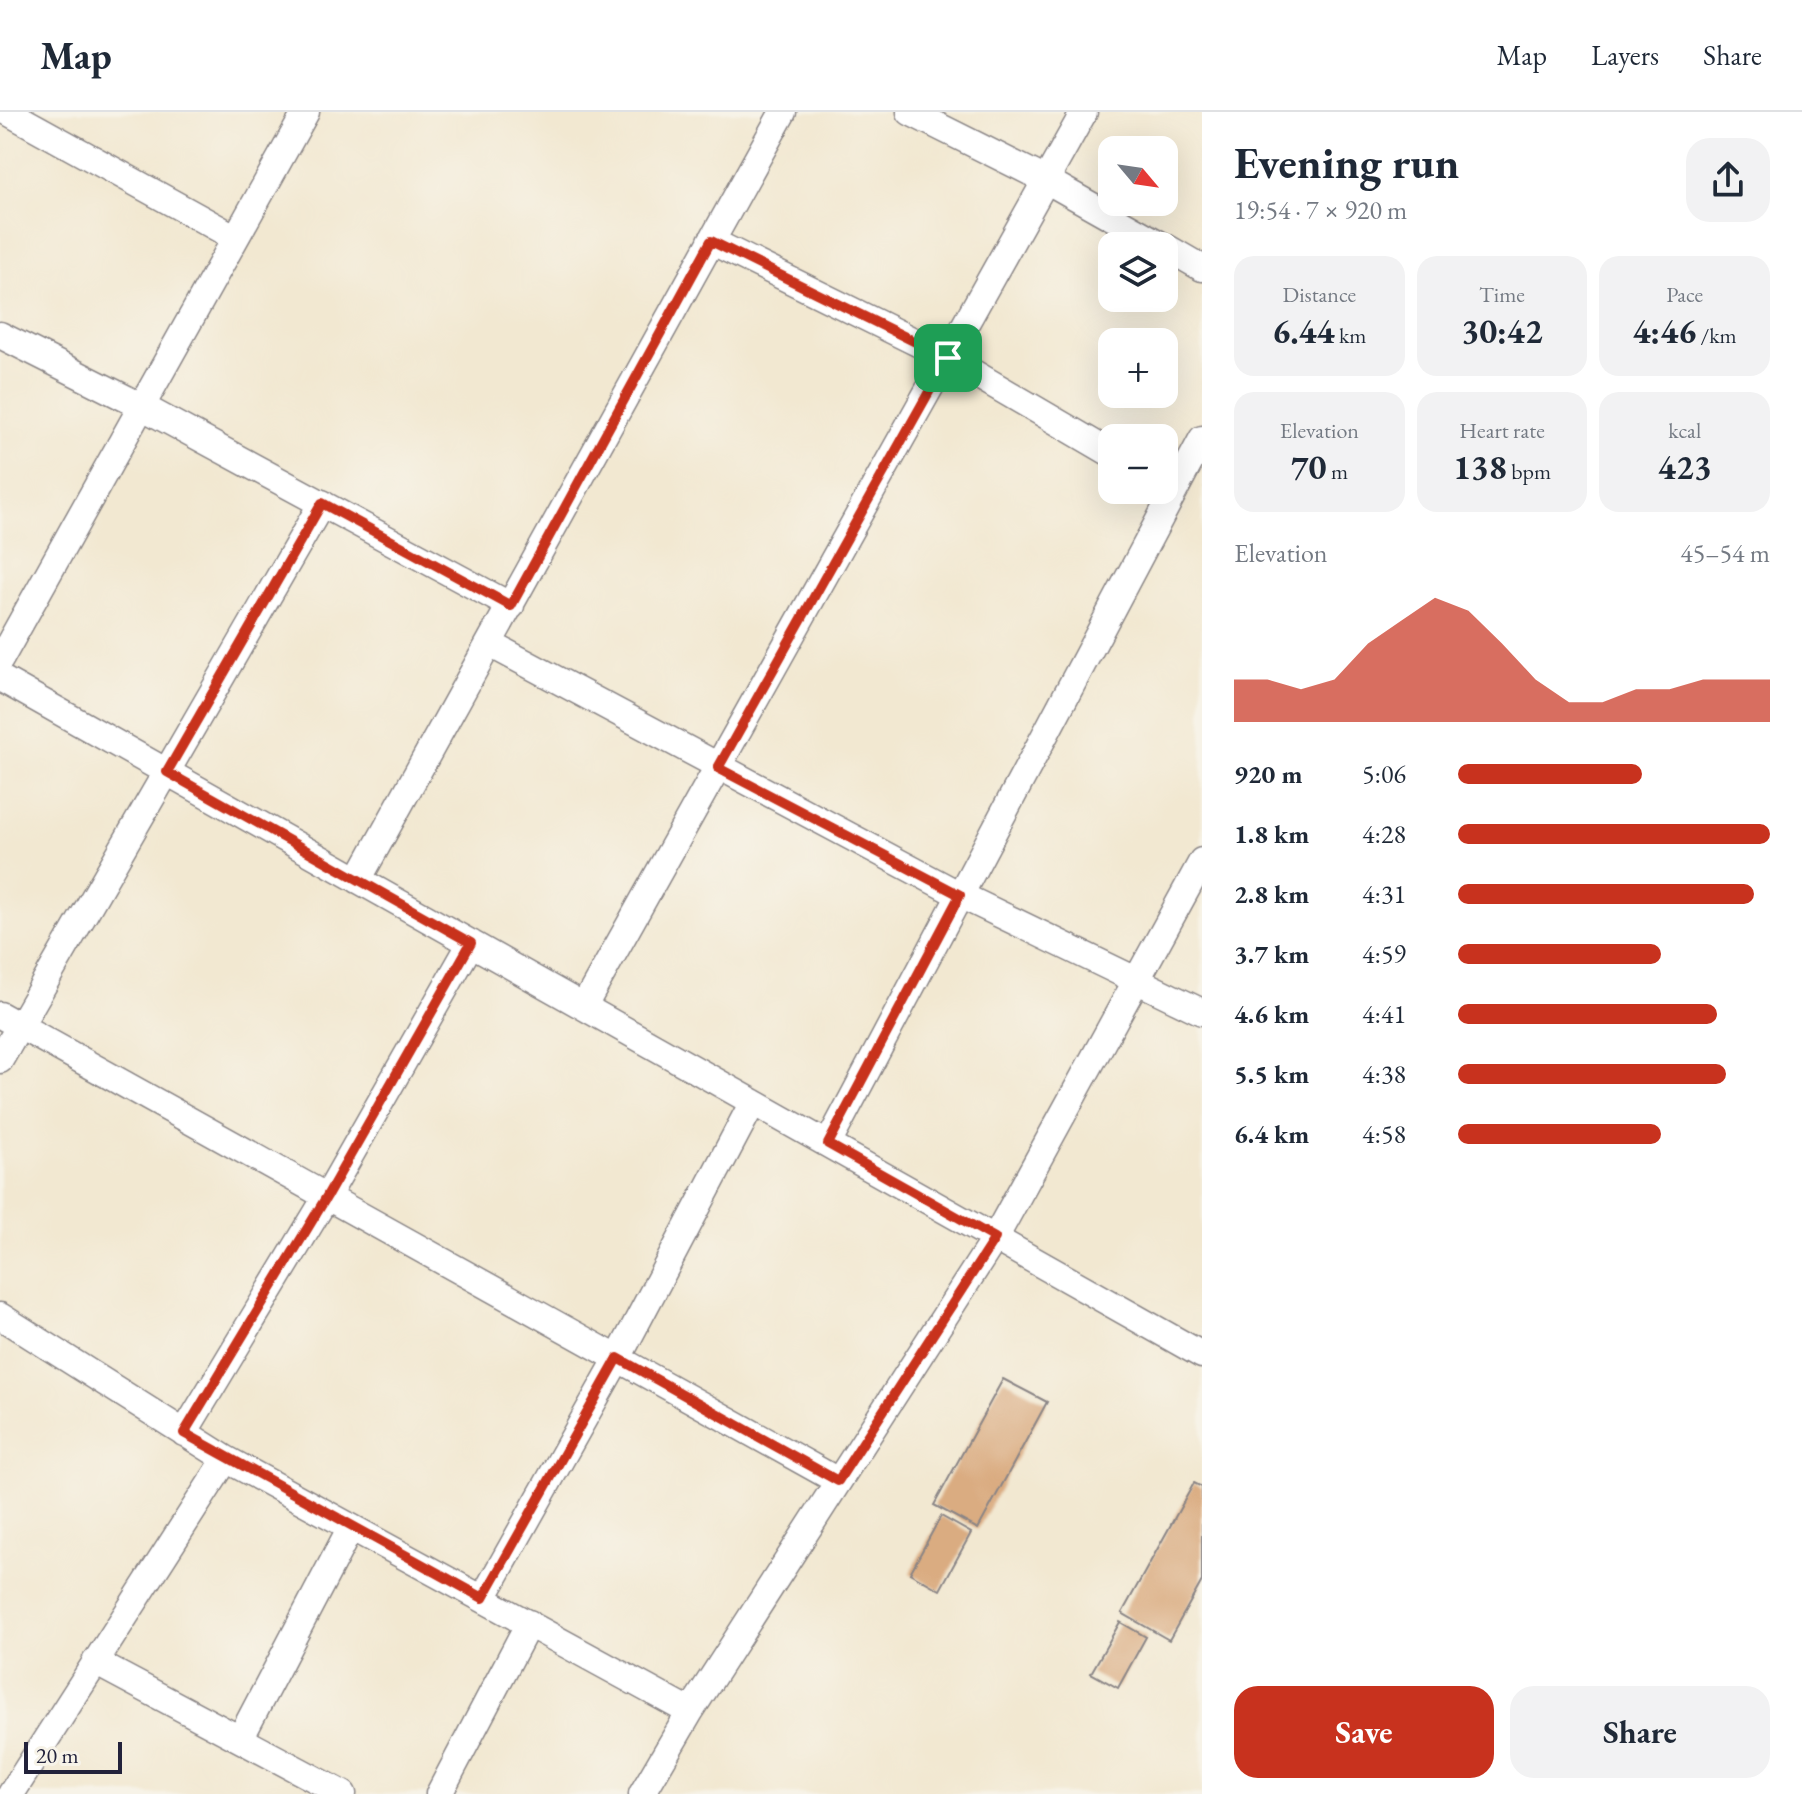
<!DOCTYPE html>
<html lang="en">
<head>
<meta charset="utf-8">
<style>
	body { margin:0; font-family:"EB Garamond",serif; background:#f2f2f3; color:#1f2937; height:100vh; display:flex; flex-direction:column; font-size:30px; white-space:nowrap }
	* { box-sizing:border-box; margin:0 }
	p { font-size:26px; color:#747a83 }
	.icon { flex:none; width:44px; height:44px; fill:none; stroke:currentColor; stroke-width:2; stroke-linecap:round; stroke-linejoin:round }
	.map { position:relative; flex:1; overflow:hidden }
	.drawer { display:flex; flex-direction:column; background:#fff; width:600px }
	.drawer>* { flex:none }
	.needle { width:52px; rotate:119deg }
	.tools { position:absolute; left:1098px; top:24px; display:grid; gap:16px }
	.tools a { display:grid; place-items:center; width:80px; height:80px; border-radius:16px; background:#fff; box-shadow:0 8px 32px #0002; font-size:40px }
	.scale { position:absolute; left:24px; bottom:20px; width:98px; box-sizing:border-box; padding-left:8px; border:4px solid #22223b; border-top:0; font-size:22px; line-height:28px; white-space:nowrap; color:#22223b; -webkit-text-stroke:6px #f7f3e8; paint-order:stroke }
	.pin { position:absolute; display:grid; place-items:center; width:68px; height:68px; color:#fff; margin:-34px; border-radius:16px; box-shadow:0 4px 12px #0006 }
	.round { display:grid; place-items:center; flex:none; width:84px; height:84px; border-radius:24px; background:#f2f2f3 }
	.head { display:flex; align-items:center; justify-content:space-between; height:136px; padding:0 32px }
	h1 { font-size:44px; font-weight:700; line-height:60px }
	.metrics { display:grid; grid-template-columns:repeat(3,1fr); gap:12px; height:136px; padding:8px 32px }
	.metrics div { display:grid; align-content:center; border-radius:20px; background:#f2f2f3; text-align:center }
	.metrics b { font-size:34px; font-weight:700 }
	.metrics small { font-size:22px; font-weight:400 }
	.metrics p { font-size:22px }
	.chart { height:224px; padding:16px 32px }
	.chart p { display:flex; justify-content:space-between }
	.chart svg { width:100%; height:144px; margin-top:8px; fill:#c8321e; opacity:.7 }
	.cta { display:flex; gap:16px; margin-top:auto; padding:16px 32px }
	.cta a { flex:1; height:92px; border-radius:24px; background:#c8321e; color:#fff; font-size:32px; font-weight:700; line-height:92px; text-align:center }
	.cta a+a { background:#f2f2f3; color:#1f2937 }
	ul { padding:0 32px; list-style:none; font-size:26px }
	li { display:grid; grid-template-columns:128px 96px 1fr; align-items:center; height:60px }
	li i { height:20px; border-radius:10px; background:#c8321e }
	header { display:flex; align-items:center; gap:48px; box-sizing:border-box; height:112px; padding:0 40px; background:#fff; border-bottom:2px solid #e0e1e3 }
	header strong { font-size:38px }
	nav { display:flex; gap:44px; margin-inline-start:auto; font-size:28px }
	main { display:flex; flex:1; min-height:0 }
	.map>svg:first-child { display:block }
	.building { fill:#daac81 }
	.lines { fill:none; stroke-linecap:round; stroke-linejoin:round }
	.street-casing { stroke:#8a8586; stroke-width:29 }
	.street { stroke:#fff; stroke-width:26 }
	.route-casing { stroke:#fff; stroke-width:16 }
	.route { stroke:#c8321e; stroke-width:10 }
</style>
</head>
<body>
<header>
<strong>Map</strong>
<nav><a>Map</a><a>Layers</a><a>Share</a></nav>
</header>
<main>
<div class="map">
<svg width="1202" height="1682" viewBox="0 0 1202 1682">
	<rect width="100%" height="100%" fill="#f7f3e8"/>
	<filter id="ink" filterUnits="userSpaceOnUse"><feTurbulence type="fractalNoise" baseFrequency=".0125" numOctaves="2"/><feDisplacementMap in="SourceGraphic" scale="16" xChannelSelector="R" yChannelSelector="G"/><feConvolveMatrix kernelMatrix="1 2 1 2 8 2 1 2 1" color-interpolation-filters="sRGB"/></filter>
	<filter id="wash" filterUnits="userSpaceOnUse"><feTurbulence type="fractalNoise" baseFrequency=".006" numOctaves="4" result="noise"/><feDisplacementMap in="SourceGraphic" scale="32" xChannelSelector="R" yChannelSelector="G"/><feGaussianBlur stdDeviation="1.8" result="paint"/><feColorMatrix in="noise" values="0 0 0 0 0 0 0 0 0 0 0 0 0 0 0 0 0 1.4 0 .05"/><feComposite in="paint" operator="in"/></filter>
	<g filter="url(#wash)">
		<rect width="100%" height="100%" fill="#f2e8d1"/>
		<g id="blocks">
			<path class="building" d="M1003,1267L1047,1290L978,1417L934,1393Z
				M1194,1371L1202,1375V1469L1169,1528L1122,1501Z
				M941,1404L971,1421L940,1478L910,1461Z
				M1120,1510L1146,1525L1118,1576L1091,1561Z"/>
		</g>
	</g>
	<g filter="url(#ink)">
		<use href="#blocks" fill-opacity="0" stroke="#8a8586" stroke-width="2"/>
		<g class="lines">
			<g class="street-casing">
				<path id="street" d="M8,0L234,125
					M910,0L1046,68L1163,134
					M711,129L948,246L1112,342
					M1164,134L1202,156
					M0,223L141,294L511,494
					M490,532L960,783L1202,900
					M0,548L306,0
					M0,566L1202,1243
					M358,768L783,0
					M584,894L1084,0
					M0,903L838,1369
					M0,948L322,391
					M828,1032L1202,327
					M0,1204L226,1347L690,1600
					M184,1321L327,1084L471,831
					M483,1486L618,1246L753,990
					M95,1550L343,1682
					M240,1627L351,1415
					M11,1682L226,1347
					M439,1682L529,1511
					M642,1682L690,1600L995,1126L1202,749"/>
			</g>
			<use href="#street" class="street"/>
		</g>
	</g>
	<g class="lines" filter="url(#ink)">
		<g class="route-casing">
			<path id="route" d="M711,129L948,246L718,656L960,783L828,1032L995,1126L838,1369L618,1246L483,1486L184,1321L327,1084L471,831L167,660L322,391L511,494Z"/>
		</g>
		<use href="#route" class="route"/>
	</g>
</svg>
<div class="tools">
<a><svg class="needle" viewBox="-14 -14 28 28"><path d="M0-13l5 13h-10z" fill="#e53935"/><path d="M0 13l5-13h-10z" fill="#747a83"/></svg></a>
<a><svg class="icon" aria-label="layers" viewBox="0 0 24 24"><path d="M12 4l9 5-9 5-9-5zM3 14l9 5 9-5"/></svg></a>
<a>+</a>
<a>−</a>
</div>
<div class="scale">20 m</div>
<div class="pin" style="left:948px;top:246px;background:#1e9e55"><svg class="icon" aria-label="arrive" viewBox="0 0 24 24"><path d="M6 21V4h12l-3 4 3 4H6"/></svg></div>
</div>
<section class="drawer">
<div class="head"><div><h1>Evening run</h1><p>19:54 · 7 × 920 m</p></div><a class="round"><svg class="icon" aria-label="share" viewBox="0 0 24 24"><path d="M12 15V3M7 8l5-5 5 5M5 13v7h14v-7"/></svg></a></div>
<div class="metrics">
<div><p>Distance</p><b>6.44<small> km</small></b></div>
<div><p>Time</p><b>30:42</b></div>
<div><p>Pace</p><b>4:46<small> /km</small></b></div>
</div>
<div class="metrics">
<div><p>Elevation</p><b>70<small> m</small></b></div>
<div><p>Heart rate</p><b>138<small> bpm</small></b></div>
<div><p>kcal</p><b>423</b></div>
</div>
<div class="chart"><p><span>Elevation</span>45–54 m</p>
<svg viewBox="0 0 160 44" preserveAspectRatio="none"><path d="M0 44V31L10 31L20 34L30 31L40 20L50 13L60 6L70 10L80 20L90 31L100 38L110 38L120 34L130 34L140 31L150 31L160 31V44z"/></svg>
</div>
<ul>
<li><b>920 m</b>5:06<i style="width:59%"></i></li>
<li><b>1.8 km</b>4:28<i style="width:100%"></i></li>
<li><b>2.8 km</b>4:31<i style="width:95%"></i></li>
<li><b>3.7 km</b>4:59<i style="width:65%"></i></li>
<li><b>4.6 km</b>4:41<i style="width:83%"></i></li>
<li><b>5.5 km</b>4:38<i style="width:86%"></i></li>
<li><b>6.4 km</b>4:58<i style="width:65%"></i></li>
</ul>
<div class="cta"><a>Save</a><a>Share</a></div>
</section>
</main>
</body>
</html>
